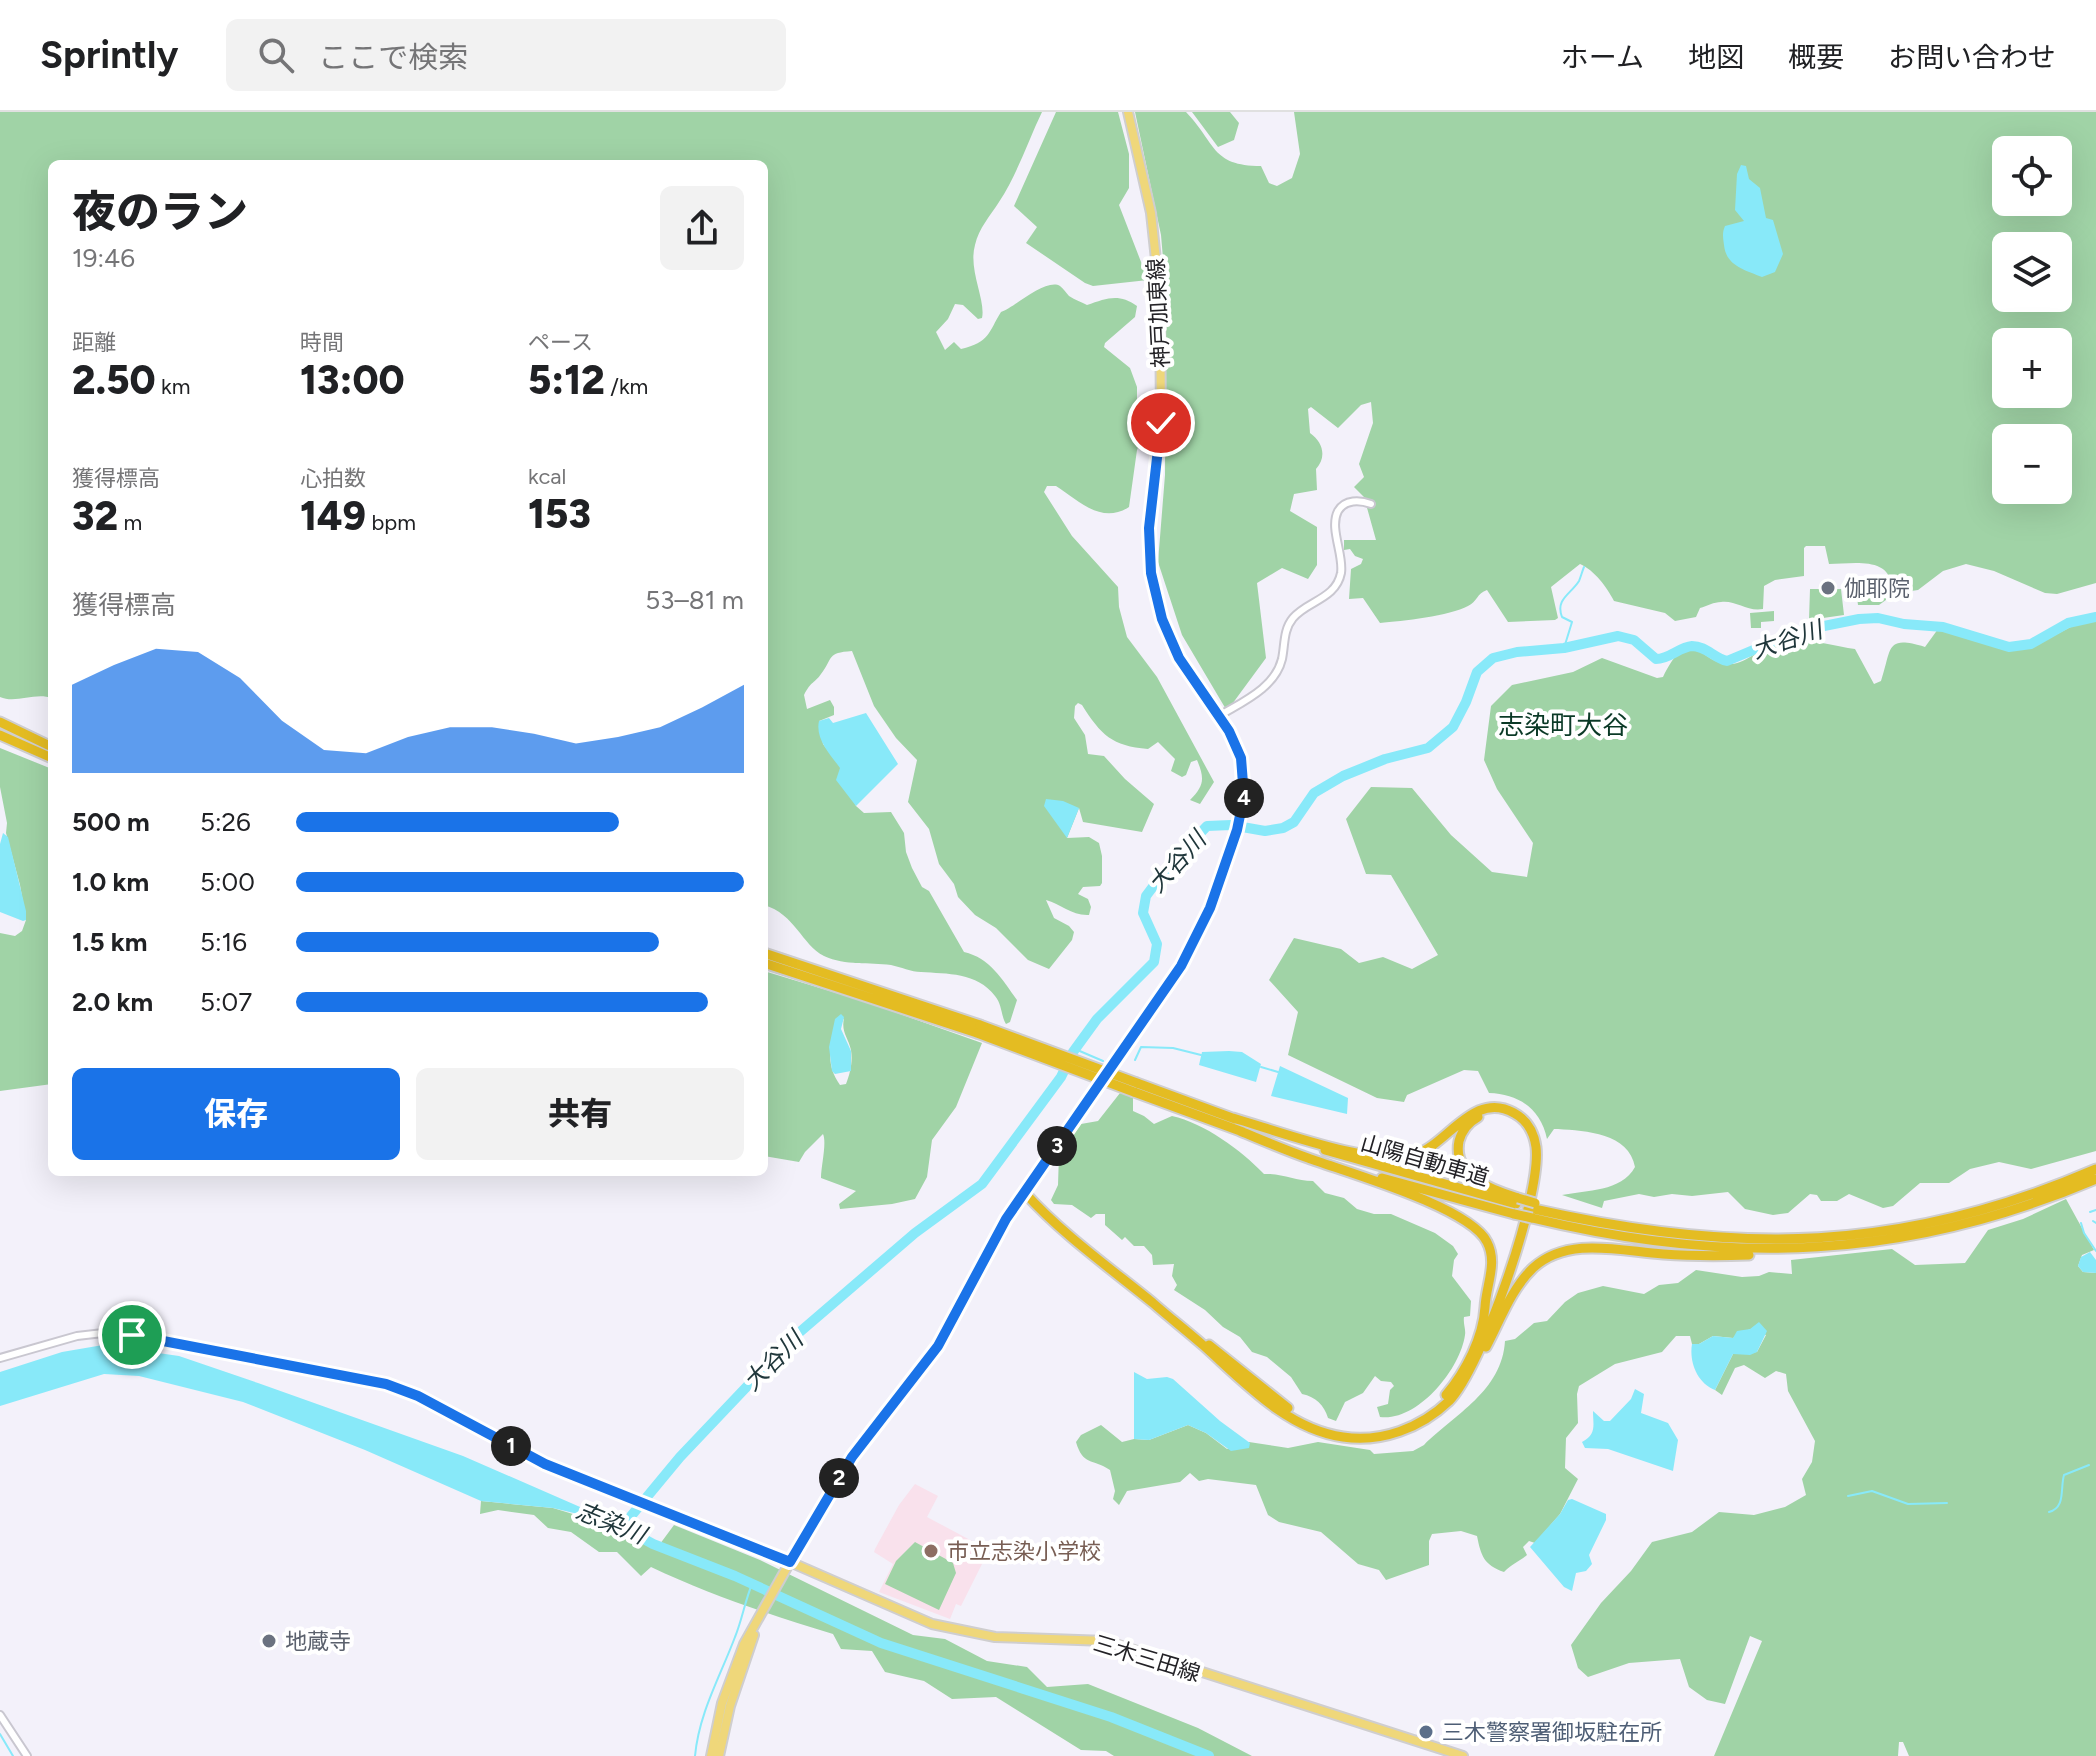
<!DOCTYPE html>
<html lang="ja">
<head>
<meta charset="utf-8">
<style>
	body { margin:0; font-family:Figtree,"Noto Sans JP",sans-serif; background:#f2f2f2; color:#202124; height:100vh; display:flex; flex-direction:column; font-size:30px; white-space:nowrap }
	* { box-sizing:border-box; margin:0 }
	p { font-size:26px; color:#757577 }
	.icon { flex:none; width:44px; height:44px; fill:none; stroke:currentColor; stroke-width:2; stroke-linecap:round; stroke-linejoin:round }
	.map { position:relative; flex:1; overflow:hidden }
	.sheet { position:absolute; left:48px; top:48px; width:720px; height:1016px; display:flex; flex-direction:column; background:#fff; border-radius:12px; box-shadow:0 8px 32px #0002 }
	.sheet>* { flex:none }
	.buttons { position:absolute; left:1992px; top:24px; display:grid; gap:16px }
	.buttons a { display:grid; place-items:center; width:80px; height:80px; border-radius:12px; background:#fff; box-shadow:0 8px 32px #0002; font-size:40px }
	.pin { position:absolute; display:grid; place-items:center; width:68px; height:68px; color:#fff; margin:-34px; border:4px solid #fff; border-radius:50%; box-shadow:0 2px 8px #0007 }
	.km { position:absolute; width:40px; height:40px; margin:-20px; border-radius:50%; background:#222; color:#fff; font-size:22px; line-height:40px; text-align:center }
	.round { display:grid; place-items:center; flex:none; width:84px; height:84px; border-radius:12px; background:#f2f2f2 }
	.overview { display:flex; align-items:center; justify-content:space-between; height:136px; padding:0 24px }
	h1 { font-size:44px; font-weight:800; line-height:60px }
	.stats { display:grid; grid-template-columns:repeat(3,1fr); gap:12px; height:136px; padding:8px 24px }
	.stats div { display:grid; align-content:center }
	.stats b { font-size:40px; font-weight:800 }
	.stats small { font-size:22px; font-weight:400 }
	.stats p { font-size:22px }
	.chart { height:224px; padding:16px 24px }
	.chart p { display:flex; justify-content:space-between }
	.chart svg { width:100%; height:144px; margin-top:8px; fill:#1a73e8; opacity:.7 }
	.action { display:flex; gap:16px; margin-top:auto; padding:16px 24px }
	.action a { flex:1; height:92px; border-radius:12px; background:#1a73e8; color:#fff; font-size:32px; font-weight:800; line-height:92px; text-align:center }
	.action a+a { background:#f2f2f2; color:#202124 }
	ul { padding:0 24px; list-style:none; font-size:26px }
	li { display:grid; grid-template-columns:128px 96px 1fr; align-items:center; height:60px }
	li i { height:20px; border-radius:10px; background:#1a73e8 }
	header { display:flex; align-items:center; gap:48px; box-sizing:border-box; height:112px; padding:0 40px; background:#fff; border-bottom:2px solid #e0e0e0 }
	header strong { font-size:38px }
	nav { display:flex; gap:44px; margin-inline-start:auto; font-size:28px }
	.search { width:560px; height:72px; background:#f2f2f2; display:flex; align-items:center; gap:20px; box-sizing:border-box; padding:0 28px; border-radius:12px; color:#757577; font-size:30px }
	.map>svg:first-child { display:block }
	.education { fill:#f9e1ec }
	.green { fill:#a0d3a6; fill-rule:evenodd }
	.water { fill:#88e9f9 }
	.lines { fill:none; stroke-linecap:round; stroke-linejoin:round }
	.stream { stroke:#88e9f9; stroke-width:2 }
	.river { stroke:#88e9f9; stroke-width:10 }
	.minor-casing { stroke:#c9c7d0; stroke-width:10 }
	.major-casing { stroke:#cfcecf; stroke-width:12 }
	.highway-casing { stroke:#cfcecf; stroke-width:13 }
	.minor { stroke:#fff; stroke-width:6 }
	.major { stroke:#efd77a; stroke-width:8 }
	.highway { stroke:#e4bc22; stroke-width:9 }
	.highway-bridge-casing { stroke:#cfcecf; stroke-width:13; stroke-linecap:butt }
	.highway-bridge { stroke:#e4bc22; stroke-width:9 }
	.route-casing { stroke:#fff; stroke-width:16 }
	.route { stroke:#1a73e8; stroke-width:10 }
	.worship-dot { fill:#6b7280; stroke:#fff; stroke-width:3 }
	.education-dot { fill:#8d6e63; stroke:#fff; stroke-width:3 }
	.service-dot { fill:#5c6f8a; stroke:#fff; stroke-width:3 }
	.labels { text-anchor:middle; stroke-width:8; stroke-linejoin:round; paint-order:stroke }
	.street-label { font-size:22px; fill:#232226; stroke:#fff }
	.worship-label { font-size:22px; fill:#5b616d; stroke:#fff; text-anchor:start }
	.education-label { font-size:22px; fill:#785e54; stroke:#fff; text-anchor:start }
	.service-label { font-size:22px; fill:#4e5e75; stroke:#fff; text-anchor:start }
	.water-label { font-size:24px; font-style:italic; fill:#20373b; stroke:#fff }
	.quarter-label { font-size:26px; fill:#0a3926; stroke:#fff }
</style>
</head>
<body>
<header>
<strong>Sprintly</strong>
<div class="search"><svg class="icon" aria-label="search" viewBox="0 0 24 24"><circle cx="10" cy="10" r="6"/><path d="M15 15l6 6"/></svg>ここで検索</div>
<nav><a>ホーム</a><a>地図</a><a>概要</a><a>お問い合わせ</a></nav>
</header>
<div class="map">
<svg width="2096" height="1644" viewBox="0 0 2096 1644">
	<rect width="100%" height="100%" fill="#f3f1fa"/>
	<path class="education" d="M915,1372L938,1384L927,1405L989,1438L961,1494L956,1492L950,1507L879,1480L893,1452L874,1440L875,1437L899,1393Z"/>
	<path class="green" d="M0,0H1042C1028,29 1017,63 999,90C990,104 979,116 975,133C968,158 986,188 982,206L978,207L963,193L955,192L948,207L936,220L945,238L954,230L961,237C990,230 988,221 1001,200C1015,195 1046,166 1060,174C1064,177 1066,181 1069,184C1075,188 1082,190 1087,193C1107,186 1119,181 1137,194L1135,205L1105,231L1104,235L1130,256L1137,275V290L1147,313L1137,338L1129,395C1101,413 1078,388 1056,374H1047L1044,380L1072,424L1118,475L1119,495L1127,525L1157,565L1214,670L1200,692L1190,688C1204,674 1205,667 1197,648L1191,650L1186,663L1182,665L1171,659L1175,647L1158,630L1148,637C1112,634 1101,623 1082,593L1078,591L1075,594L1074,606L1085,623L1088,642L1104,644L1125,667L1154,692L1142,720L1083,710L1079,696L1067,726L1089,725L1099,731L1102,744V771L1100,774L1083,775L1078,782L1088,787L1091,795L1089,803C1072,804 1061,792 1046,788L1054,806L1069,814L1074,820L1072,828L1049,857L1028,848L996,816L975,803L958,785L954,772L939,752L929,717L908,690L917,648L896,626L874,594L852,539C826,541 834,545 821,562C815,571 811,569 804,583L807,597L830,588L834,595V603L819,609L823,632L841,656L856,694L864,701L891,700L904,721L906,740L912,756L922,775L929,779L964,840C990,846 1002,867 1017,888L1010,910L1006,912C1001,904 1002,892 995,884C977,860 947,862 921,860C911,860 901,855 891,853C869,850 846,854 824,844C802,833 795,802 764,793V52H52V586C34,580 16,592 0,585Z
		M1056,0H1118L1129,42V76L1119,93L1148,168L1093,174L1085,171L1026,131L1037,115L1014,94Z
		M1135,0H1186C1216,31 1211,54 1261,54L1269,71L1277,74L1292,66L1300,42L1294,0H2096V471L2057,482L2045,481L1994,459L1966,452L1943,459L1918,478L1898,481L1891,474C1890,444 1851,452 1829,452L1825,434H1806L1804,436V464L1775,468L1764,474L1763,497C1747,500 1736,488 1721,490C1714,490 1707,494 1700,496L1696,505L1675,509L1665,501L1614,489C1607,475 1594,458 1580,452L1551,475L1558,506L1555,508L1508,510L1487,478C1477,481 1477,490 1468,494C1450,504 1402,509 1380,511L1363,486L1349,487L1351,457L1361,452L1363,447L1355,444L1350,437L1344,438V428H1376L1364,385L1354,375L1364,365L1359,352L1373,311L1371,290L1361,293L1338,316L1311,295L1308,297L1310,321C1323,330 1327,345 1316,357L1317,378L1294,382L1290,399L1317,415V453L1308,467L1282,456L1257,471L1266,546L1227,599L1182,523L1158,450L1165,363L1166,181L1161,123ZM2006,38H2058V90H2006ZM2006,134H2058V186H2006ZM2006,230H2058V282H2006ZM2006,326H2058V378H2006Z
		M1192,0H1230L1239,11L1234,28L1218,35Z
		M1855,476L1888,477L1890,485L1879,493H1858L1857,485L1852,481Z
		M1810,477H1841L1844,503L1809,508Z
		M1774,499V509L1761,510V516H1751L1750,501Z
		M2096,508V1039L2031,1057L1999,1050L1970,1057L1949,1071H1920L1893,1094L1883,1096L1849,1082L1837,1089H1821L1817,1083L1810,1082L1788,1101L1773,1103L1745,1097L1728,1080L1692,1084L1672,1082L1654,1085L1639,1082L1604,1089L1602,1096L1562,1083C1587,1078 1621,1080 1635,1055C1629,1021 1586,1019 1558,1017H1554L1547,1027C1541,997 1519,982 1489,981L1478,959L1464,958L1407,983L1404,990L1377,986L1288,943L1298,900L1269,868L1294,826L1341,837L1359,851L1383,845L1412,857L1438,843L1391,763L1366,762L1346,707L1371,675L1412,676L1451,723L1492,760L1527,765L1533,731L1497,677L1484,648L1491,594L1512,573L1573,560L1602,546L1657,566L1663,565C1691,507 1702,555 1731,552C1748,551 1763,533 1781,529C1804,525 1833,534 1855,537L1874,572L1881,569C1892,536 1885,523 1925,535L1938,517C1965,521 1990,539 2019,537C2047,534 2067,510 2096,508Z
		M0,636L52,657V972L0,979V821L15,824L22,819L26,808L20,773L6,721L7,711L0,675Z
		M764,859L866,890L982,931L956,995L932,1028L927,1065L915,1087L892,1092L840,1097L839,1092L856,1079L821,1066C821,1054 827,1031 823,1022L805,1040L799,1050L764,1044ZM844,906C841,920 848,925 851,938C853,950 850,962 846,972L840,973C823,948 831,930 844,906Z
		M1120,981L1133,985V999L1144,1004L1154,1012L1172,1004C1204,1011 1241,1038 1264,1062C1282,1061 1295,1069 1313,1069L1325,1081L1344,1086L1357,1097L1374,1102H1391L1435,1121L1453,1134L1458,1142L1454,1148L1452,1164L1471,1189L1470,1204L1464,1205C1463,1212 1466,1217 1465,1223C1460,1258 1417,1310 1380,1305L1377,1295L1388,1292L1390,1278L1394,1274L1391,1270L1381,1269L1375,1264L1363,1281L1345,1290L1336,1309L1328,1306C1324,1293 1316,1285 1302,1282L1291,1265L1267,1245L1252,1240L1240,1225L1223,1215L1205,1198L1174,1178L1177,1173L1172,1164L1174,1152L1153,1153L1152,1143L1144,1134H1134L1125,1125L1122,1128L1105,1113V1102H1096L1091,1106L1072,1093L1054,1092L1051,1088L1058,1073L1059,1042L1081,1012L1098,1009Z
		M2066,1087L2094,1138L2082,1143L2078,1154L2083,1160L2096,1161V1644H1909L1903,1630H1899L1898,1644H1714L1762,1529L1750,1524L1725,1592L1707,1588L1689,1575L1680,1547L1629,1551L1588,1565L1578,1556L1571,1533L1601,1491L1631,1459L1652,1430L1692,1420L1719,1400L1754,1403L1785,1395L1806,1383L1802,1367L1812,1350L1815,1329L1788,1279L1786,1262L1776,1259L1765,1266L1744,1253L1735,1256L1722,1283L1715,1278L1733,1242L1757,1240L1766,1223L1750,1217L1733,1226L1713,1224L1699,1232H1692L1690,1224H1676L1662,1240L1615,1252L1579,1274L1577,1282L1578,1311L1566,1326L1565,1356L1578,1367L1560,1402L1535,1431L1529,1429L1523,1435L1527,1443C1519,1450 1512,1452 1504,1460C1484,1453 1481,1444 1477,1424L1461,1419L1432,1422L1429,1429V1453L1386,1468L1379,1458L1358,1452L1321,1420L1279,1410L1268,1403L1256,1373L1208,1367L1199,1369L1190,1361L1180,1370L1127,1379L1119,1393L1113,1387L1115,1379L1110,1358C1092,1346 1083,1354 1076,1330L1081,1323L1101,1313L1122,1330L1134,1327L1149,1328L1188,1313L1206,1321L1227,1337L1249,1330L1288,1336L1318,1330L1370,1338L1374,1342L1413,1339L1424,1333C1455,1302 1502,1279 1505,1229L1515,1227L1534,1211L1547,1209L1565,1190L1578,1181L1603,1174L1644,1182L1659,1173L1678,1171L1696,1158L1742,1165L1759,1164L1769,1160L1792,1162L1791,1148L1892,1137L1915,1153L1965,1151L1988,1118L2023,1107Z
		M481,1389L553,1396L606,1412L657,1436L674,1413L760,1448L913,1523L945,1527L987,1549L1027,1555L1047,1575L1088,1572L1198,1616L1252,1644H1114L1106,1639L1081,1638L996,1585L952,1587L924,1569L885,1560L872,1539L841,1537L833,1522C771,1503 710,1483 651,1455L641,1464L617,1440H599L571,1420L548,1416L534,1403L498,1398L480,1402Z
		M915,1430L953,1451L956,1461L939,1498L885,1472L896,1449Z"/>
	<path class="water" d="M1741,53L1746,54L1749,67L1760,76L1766,106L1773,108L1783,142L1775,160L1762,165C1745,158 1726,154 1724,133C1723,125 1722,121 1725,114L1744,109L1735,98L1737,62Z
		M866,601L898,652L856,694L836,668L840,656C830,642 815,627 819,609L829,606L833,611Z
		M1046,687L1063,689L1079,696L1067,726L1044,694Z
		M3,721L8,725L26,799V808L23,809L0,800V732Z
		M841,902L844,905L841,917L851,939V959L835,962L832,959L829,935L835,907Z
		M1229,939L1242,940L1261,952L1256,970L1199,953L1202,940Z
		M1280,954L1348,986L1347,1002L1271,984Z
		M2090,1140L2096,1148V1161L2083,1160L2078,1154L2081,1145Z
		M1759,1210L1767,1219L1757,1240L1750,1243L1733,1242L1715,1278C1697,1271 1689,1250 1692,1232H1699L1713,1224L1733,1226L1737,1219L1750,1217Z
		M103,1233L179,1244L258,1271L463,1344L619,1412L553,1396L481,1389L365,1338L243,1290L139,1264L104,1262L0,1294V1260L62,1240Z
		M1134,1260L1147,1267L1167,1265L1173,1267L1220,1309L1250,1331L1249,1336L1231,1339L1206,1321L1188,1313L1149,1328L1134,1327Z
		M1635,1277L1644,1282L1641,1301L1668,1311L1678,1328L1673,1359L1608,1337L1585,1336L1582,1330C1597,1322 1593,1313 1593,1299L1604,1309H1610L1631,1287Z
		M1572,1387L1606,1402V1408L1589,1443L1592,1452L1586,1459L1576,1461L1572,1479L1564,1475L1530,1435L1560,1402L1568,1388Z"/>
	<g class="lines">
		<path class="stream" d="M1564,536L1572,510L1562,505C1555,487 1571,482 1579,469C1580,467 1583,457 1584,455
			M1075,937L1103,949
			M1135,948L1141,935L1173,936L1201,943
			M1261,955L1278,960
			M2090,1100L2096,1098
			M2093,1109L2096,1111
			M2081,1111L2084,1121L2096,1139
			M1848,1384L1872,1379L1908,1392L1947,1391
			M2049,1400C2066,1396 2060,1376 2064,1363L2089,1353
			M0,1622L13,1644
			M695,1644C699,1601 720,1565 735,1525C742,1508 745,1489 752,1472"/>
		<path class="river" d="M600,1406L615,1411L653,1432L735,1464L881,1531L1111,1605L1209,1644
			M622,1415L680,1345L794,1225L915,1121L982,1072L1061,965L1073,940L1097,907L1154,850L1157,832L1143,801L1146,784L1167,756L1207,714L1231,713L1265,719L1283,716L1294,710L1314,681L1343,664L1385,647L1428,636L1453,615L1466,590L1477,560L1493,546L1517,540L1564,536L1618,524L1634,528L1656,547C1670,547 1679,535 1692,534C1706,534 1714,546 1727,549L1799,519L1859,507L1878,506L1904,512L1943,515L2009,535L2031,532L2068,511L2096,505"/>
		<g class="minor-casing">
			<path id="minor" d="M1219,604C1242,590 1275,576 1282,547C1285,533 1283,518 1293,506C1307,489 1336,487 1341,461C1344,443 1329,416 1338,399C1345,387 1360,388 1371,392
				M0,1246L77,1224L103,1221L167,1230L386,1272L418,1284L545,1352L790,1450
				M0,1603L27,1644"/>
		</g>
		<g class="major-casing">
			<path id="major" d="M790,1450L932,1512L995,1525L1106,1529L1463,1644
				M711,1644L722,1591L744,1532L790,1450L852,1345L938,1234L1006,1107L1181,854L1210,796L1240,710L1244,684L1241,646L1229,619L1179,546L1162,507L1151,461L1149,416L1161,311L1160,185L1151,101L1128,0
				M719,1644L730,1594L754,1523"/>
		</g>
		<g class="highway-casing">
			<path id="highway" d="M0,610L52,635
				M0,623L52,646
				M764,841L980,913
				M764,851L977,921
				M1137,971L1235,1007
				M1134,980L1243,1020
				M1478,1005C1469,1010 1462,1018 1459,1029C1452,1064 1492,1078 1518,1086
				M1240,1019C1262,1028 1285,1038 1308,1046C1346,1060 1470,1095 1487,1130C1498,1151 1486,1173 1485,1195C1483,1226 1466,1259 1446,1283
				M1325,1038L1516,1092
				M1382,1066L1514,1102
				M1025,1081C1062,1122 1110,1156 1153,1191C1170,1206 1187,1219 1204,1234C1244,1270 1287,1317 1343,1325C1381,1331 1421,1316 1449,1289C1482,1255 1542,1083 1536,1035C1534,1021 1527,1008 1514,1001C1474,978 1448,1032 1415,1043C1376,1056 1275,1018 1233,1006
				M1534,1097C1737,1143 1902,1141 2096,1057
				M1532,1106C1731,1154 1906,1148 2096,1067
				M1209,1233L1288,1296
				M1486,1235C1500,1209 1511,1177 1533,1156C1568,1124 1620,1139 1663,1142C1691,1144 1720,1144 1749,1143"/>
		</g>
		<use href="#minor" class="minor"/>
		<use href="#major" class="major"/>
		<use href="#highway" class="highway"/>
		<g class="highway-bridge-casing">
			<path id="highway-bridge" d="M980,913L1137,971
				M977,921L1134,980
				M1518,1086L1535,1091
				M1514,1102L1532,1106"/>
		</g>
		<use href="#highway-bridge" class="highway-bridge"/>
	</g>
	<g class="lines">
		<g class="route-casing">
			<path id="route" d="M132,1223L386,1272L418,1284L545,1352L790,1450L852,1345L938,1234L1006,1107L1181,854L1210,796L1237,718L1244,684L1241,646L1229,619L1179,546L1162,507L1151,461L1149,416L1161,311"/>
		</g>
		<use href="#route" class="route"/>
	</g>
	<g class="worship-dot">
		<circle cx="1828" cy="476" r="8"/>
		<circle cx="269" cy="1529" r="8"/>
	</g>
	<circle class="education-dot" cx="931" cy="1439" r="8"/>
	<circle class="service-dot" cx="1426" cy="1620" r="8"/>
	<g class="labels">
		<g class="street-label">
			<text transform="translate(1158 201) rotate(-93)" y="8">神戸加東線</text>
			<text transform="translate(1425 1048) rotate(16)" y="8">山陽自動車道</text>
			<text transform="translate(1147 1546) rotate(17)" y="8">三木三田線</text>
		</g>
		<g class="worship-label">
			<text x="1844" y="484">伽耶院</text>
			<text x="285" y="1537">地蔵寺</text>
		</g>
		<g class="education-label">
			<text x="947" y="1447">市立志染小学校</text>
		</g>
		<g class="service-label">
			<text x="1442" y="1628">三木警察署御坂駐在所</text>
		</g>
		<g class="water-label">
			<text transform="translate(1787 528) rotate(-18)" y="8">大谷川</text>
			<text transform="translate(1177 750) rotate(-48)" y="8">大谷川</text>
			<text transform="translate(773 1249) rotate(-45)" y="8">大谷川</text>
			<text transform="translate(611 1411) rotate(22)" y="8">志染川</text>
		</g>
		<g class="quarter-label">
			<text x="1563" y="622">志染町大谷</text>
		</g>
	</g>
</svg>
<div class="buttons">
<a><svg class="icon" aria-label="locate" viewBox="0 0 24 24"><circle cx="12" cy="12" r="6"/><path d="M12 2v4M12 18v4M2 12h4M18 12h4"/></svg></a>
<a><svg class="icon" aria-label="layers" viewBox="0 0 24 24"><path d="M12 4l9 5-9 5-9-5zM3 14l9 5 9-5"/></svg></a>
<a>+</a>
<a>−</a>
</div>
<div class="pin" style="left:132px;top:1223px;background:#1e9e55"><svg class="icon" aria-label="arrive" viewBox="0 0 24 24"><path d="M6 21V4h12l-3 4 3 4H6"/></svg></div>
<div class="pin" style="left:1161px;top:311px;background:#d93025"><svg class="icon" aria-label="check" viewBox="0 0 24 24"><path d="M5 12l5 5 9-10"/></svg></div>
<b class="km" style="left:511px;top:1334px">1</b>
<b class="km" style="left:839px;top:1366px">2</b>
<b class="km" style="left:1057px;top:1034px">3</b>
<b class="km" style="left:1244px;top:686px">4</b>
<section class="sheet">
<div class="overview"><div><h1>夜のラン</h1><p>19:46</p></div><a class="round"><svg class="icon" aria-label="share" viewBox="0 0 24 24"><path d="M12 15V3M7 8l5-5 5 5M5 13v7h14v-7"/></svg></a></div>
<div class="stats">
<div><p>距離</p><b>2.50<small> km</small></b></div>
<div><p>時間</p><b>13:00</b></div>
<div><p>ペース</p><b>5:12<small> /km</small></b></div>
</div>
<div class="stats">
<div><p>獲得標高</p><b>32<small> m</small></b></div>
<div><p>心拍数</p><b>149<small> bpm</small></b></div>
<div><p>kcal</p><b>153</b></div>
</div>
<div class="chart"><p><span>獲得標高</span>53–81 m</p>
<svg viewBox="0 0 160 44" preserveAspectRatio="none"><path d="M0 44V17L10 11L20 6L30 7L40 15L50 28L60 37L70 38L80 33L90 30L100 30L110 32L120 35L130 33L140 30L150 24L160 17V44z"/></svg>
</div>
<ul>
<li><b>500 m</b>5:26<i style="width:72%"></i></li>
<li><b>1.0 km</b>5:00<i style="width:100%"></i></li>
<li><b>1.5 km</b>5:16<i style="width:81%"></i></li>
<li><b>2.0 km</b>5:07<i style="width:92%"></i></li>
</ul>
<div class="action"><a>保存</a><a>共有</a></div>
</section>
</div>
</body>
</html>
